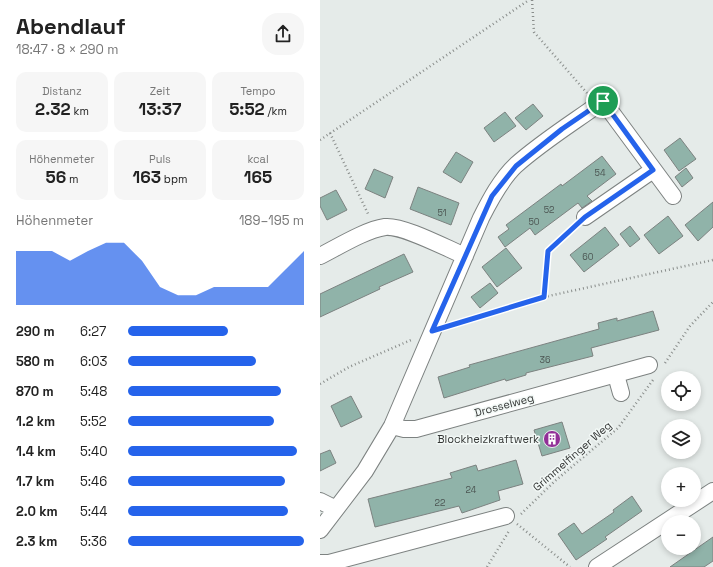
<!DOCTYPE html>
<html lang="de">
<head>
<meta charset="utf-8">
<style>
	body { margin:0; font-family:"Space Grotesk",sans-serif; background:#f6f6f6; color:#222; height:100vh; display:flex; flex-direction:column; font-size:15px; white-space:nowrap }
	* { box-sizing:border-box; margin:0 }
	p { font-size:13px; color:#767676 }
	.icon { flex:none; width:22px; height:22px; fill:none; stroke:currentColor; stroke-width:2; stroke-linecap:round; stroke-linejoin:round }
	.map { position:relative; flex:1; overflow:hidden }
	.details { display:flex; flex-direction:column; background:#fff; width:320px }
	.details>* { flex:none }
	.tools { position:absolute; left:341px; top:371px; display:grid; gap:8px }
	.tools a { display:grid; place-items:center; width:40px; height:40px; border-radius:50%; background:#fff; box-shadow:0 2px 6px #0003; font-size:20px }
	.pin { position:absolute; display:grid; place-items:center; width:34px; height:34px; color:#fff; margin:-17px; border:2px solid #fff; border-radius:50%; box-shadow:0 1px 4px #0007 }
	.round { display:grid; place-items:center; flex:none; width:42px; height:42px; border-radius:16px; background:#f6f6f6 }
	.headline { display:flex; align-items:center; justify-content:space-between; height:68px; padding:0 16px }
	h1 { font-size:22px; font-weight:700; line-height:30px }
	.figures { display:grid; grid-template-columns:repeat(3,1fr); gap:6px; height:68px; padding:4px 16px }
	.figures div { display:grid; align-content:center; border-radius:10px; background:#f6f6f6; text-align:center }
	.figures b { font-size:17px; font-weight:700 }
	.figures small { font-size:11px; font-weight:400 }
	.figures p { font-size:11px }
	.chart { height:112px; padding:8px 16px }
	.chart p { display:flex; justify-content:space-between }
	.chart svg { width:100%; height:72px; margin-top:4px; fill:#2563eb; opacity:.7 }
	ul { padding:0 16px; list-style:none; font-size:13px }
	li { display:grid; grid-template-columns:64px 48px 1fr; align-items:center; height:30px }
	li i { height:10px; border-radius:5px; background:#2563eb }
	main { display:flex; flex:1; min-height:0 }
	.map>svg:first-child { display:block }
	.building { fill:#90b3a9; stroke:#7c8280 }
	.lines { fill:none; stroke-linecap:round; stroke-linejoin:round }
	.street-casing { stroke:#7d8281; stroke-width:18 }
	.path { stroke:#898d8b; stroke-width:2.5; stroke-dasharray:1 3; stroke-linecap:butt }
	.street { stroke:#fff; stroke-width:16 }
	.route-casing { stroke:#fff; stroke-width:8 }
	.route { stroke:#2563eb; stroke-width:5 }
	.labels { text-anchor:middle; stroke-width:3; stroke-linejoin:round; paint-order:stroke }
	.number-label { font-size:9px; fill:#4c5653 }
	.street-label { font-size:11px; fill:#353736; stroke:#f2f8f6 }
	.poi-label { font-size:11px; fill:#353736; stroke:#f2f8f6; text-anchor:end }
</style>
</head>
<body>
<main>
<section class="details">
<div class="headline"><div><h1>Abendlauf</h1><p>18:47 · 8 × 290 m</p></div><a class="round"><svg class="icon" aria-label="share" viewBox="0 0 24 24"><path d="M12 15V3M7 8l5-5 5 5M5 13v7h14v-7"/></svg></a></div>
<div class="figures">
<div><p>Distanz</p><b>2.32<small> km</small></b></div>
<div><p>Zeit</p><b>13:37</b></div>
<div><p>Tempo</p><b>5:52<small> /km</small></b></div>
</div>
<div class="figures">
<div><p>Höhenmeter</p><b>56<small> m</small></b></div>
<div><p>Puls</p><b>163<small> bpm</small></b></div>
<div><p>kcal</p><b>165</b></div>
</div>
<div class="chart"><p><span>Höhenmeter</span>189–195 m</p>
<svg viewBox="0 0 160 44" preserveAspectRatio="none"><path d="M0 44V11L10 11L20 11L30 17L40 11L50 6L60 6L70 17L80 33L90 38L100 38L110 33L120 33L130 33L140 33L150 22L160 11V44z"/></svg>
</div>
<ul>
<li><b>290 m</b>6:27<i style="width:57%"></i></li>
<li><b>580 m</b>6:03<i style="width:73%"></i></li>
<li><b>870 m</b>5:48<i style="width:87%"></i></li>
<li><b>1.2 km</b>5:52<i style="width:83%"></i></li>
<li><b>1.4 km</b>5:40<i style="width:96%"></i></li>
<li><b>1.7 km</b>5:46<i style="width:89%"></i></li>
<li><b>2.0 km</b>5:44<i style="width:91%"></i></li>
<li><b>2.3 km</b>5:36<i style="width:100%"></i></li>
</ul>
</section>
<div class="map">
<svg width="393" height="567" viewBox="0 0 393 567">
	<rect width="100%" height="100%" fill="#e5ebe9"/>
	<path class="building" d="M213,104L223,116L206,130L195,118Z
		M185,112L196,126L174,142L164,128Z
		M360,138L376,159L359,171L344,150Z
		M136,152L153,162L141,183L123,172Z
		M282,156L296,174L267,196L272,201L262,208L258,203L215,235L210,228L185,247L178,237L189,229L186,225L241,184L242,186Z
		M366,168L373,178L362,187L355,177Z
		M54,169L73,177L65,198L45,189Z
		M98,187L139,203L131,225L90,209Z
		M16,190L27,210L7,220L0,206V198Z
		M393,202V227L378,241L365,225Z
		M348,216L363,236L339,254L324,235Z
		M310,226L320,239L310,247L300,234Z
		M285,227L299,245L264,272L250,255Z
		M186,248L202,268L177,287L162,267Z
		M84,254L93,272L59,287L60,289L0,317V294Z
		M170,283L178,293L160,308L151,297Z
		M333,311L339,330L271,348L273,356L206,373V375L186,381L185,379L124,398L118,377L150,367L149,365L279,329L278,323L297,318V321Z
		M31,396L42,417L21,427L11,406Z
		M242,422L250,448L222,456L214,430Z
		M10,450L16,463L0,471V454Z
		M196,460L203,484L178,491L180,500L142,513L139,506L55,527L48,499L132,478L130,473L156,465L158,471Z
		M312,496L322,511L285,537L287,539L256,560L238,534L254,523L262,534L294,512L293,510Z
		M393,537V561L384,567H350Z"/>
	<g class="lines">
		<g class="street-casing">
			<path id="street" d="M265,217L333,170
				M0,256C18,247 45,230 65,227C83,225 126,248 145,256
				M296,375L301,393
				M72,426L84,429H96L329,365
				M0,501L16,509
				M0,530L45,471L72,426L161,218C170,200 181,179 196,165C223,141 254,122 283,101L353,196
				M0,563H9L186,516
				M277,567L393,491"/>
		</g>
		<path class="path" d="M212,0L214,32L267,93
			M10,133L49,216
			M0,140L209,0
			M224,297L228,251L254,227
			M132,325L224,297L393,260
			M345,363L370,326L393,302
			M0,384L29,367L91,340
			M201,514L235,481L298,428L333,380
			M197,524L250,567
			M167,567L189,531"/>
		<use href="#street" class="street"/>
	</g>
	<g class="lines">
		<g class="route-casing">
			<path id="route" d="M283,101L333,170L265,217L228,251L224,297L112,331L172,196L196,166L242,129Z"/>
		</g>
		<use href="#route" class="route"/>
	</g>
	<defs>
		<g id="building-disc" transform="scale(0.9)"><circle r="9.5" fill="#912f97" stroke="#f2f8f6"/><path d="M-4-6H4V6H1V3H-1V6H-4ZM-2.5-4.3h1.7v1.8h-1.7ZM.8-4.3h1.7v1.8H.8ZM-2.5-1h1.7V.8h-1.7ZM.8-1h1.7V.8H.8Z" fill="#fff"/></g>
	</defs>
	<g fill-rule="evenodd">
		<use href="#building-disc" x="232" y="439"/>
	</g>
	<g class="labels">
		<g class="number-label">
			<text x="280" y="176">54</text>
			<text x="229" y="213">52</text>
			<text x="122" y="216">51</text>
			<text x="214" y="225">50</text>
			<text x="268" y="260">60</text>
			<text x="225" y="363">36</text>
			<text x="151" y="493">24</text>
			<text x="120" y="506">22</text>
		</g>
		<g class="street-label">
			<text transform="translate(184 405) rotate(-15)" y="4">Drosselweg</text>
			<text transform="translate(252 456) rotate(-41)" y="4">Grimmelfinger Weg</text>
		</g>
		<g class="poi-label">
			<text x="219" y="443">Blockheizkraftwerk</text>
		</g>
	</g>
</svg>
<div class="tools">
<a><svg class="icon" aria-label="locate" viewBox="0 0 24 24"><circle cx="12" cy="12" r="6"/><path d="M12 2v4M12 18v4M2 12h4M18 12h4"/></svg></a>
<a><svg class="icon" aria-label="layers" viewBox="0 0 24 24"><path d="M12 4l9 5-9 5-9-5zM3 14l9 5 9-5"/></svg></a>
<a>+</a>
<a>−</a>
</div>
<div class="pin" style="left:283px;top:101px;background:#1e9e55"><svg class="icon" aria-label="arrive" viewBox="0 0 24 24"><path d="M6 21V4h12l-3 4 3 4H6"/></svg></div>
</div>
</main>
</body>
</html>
